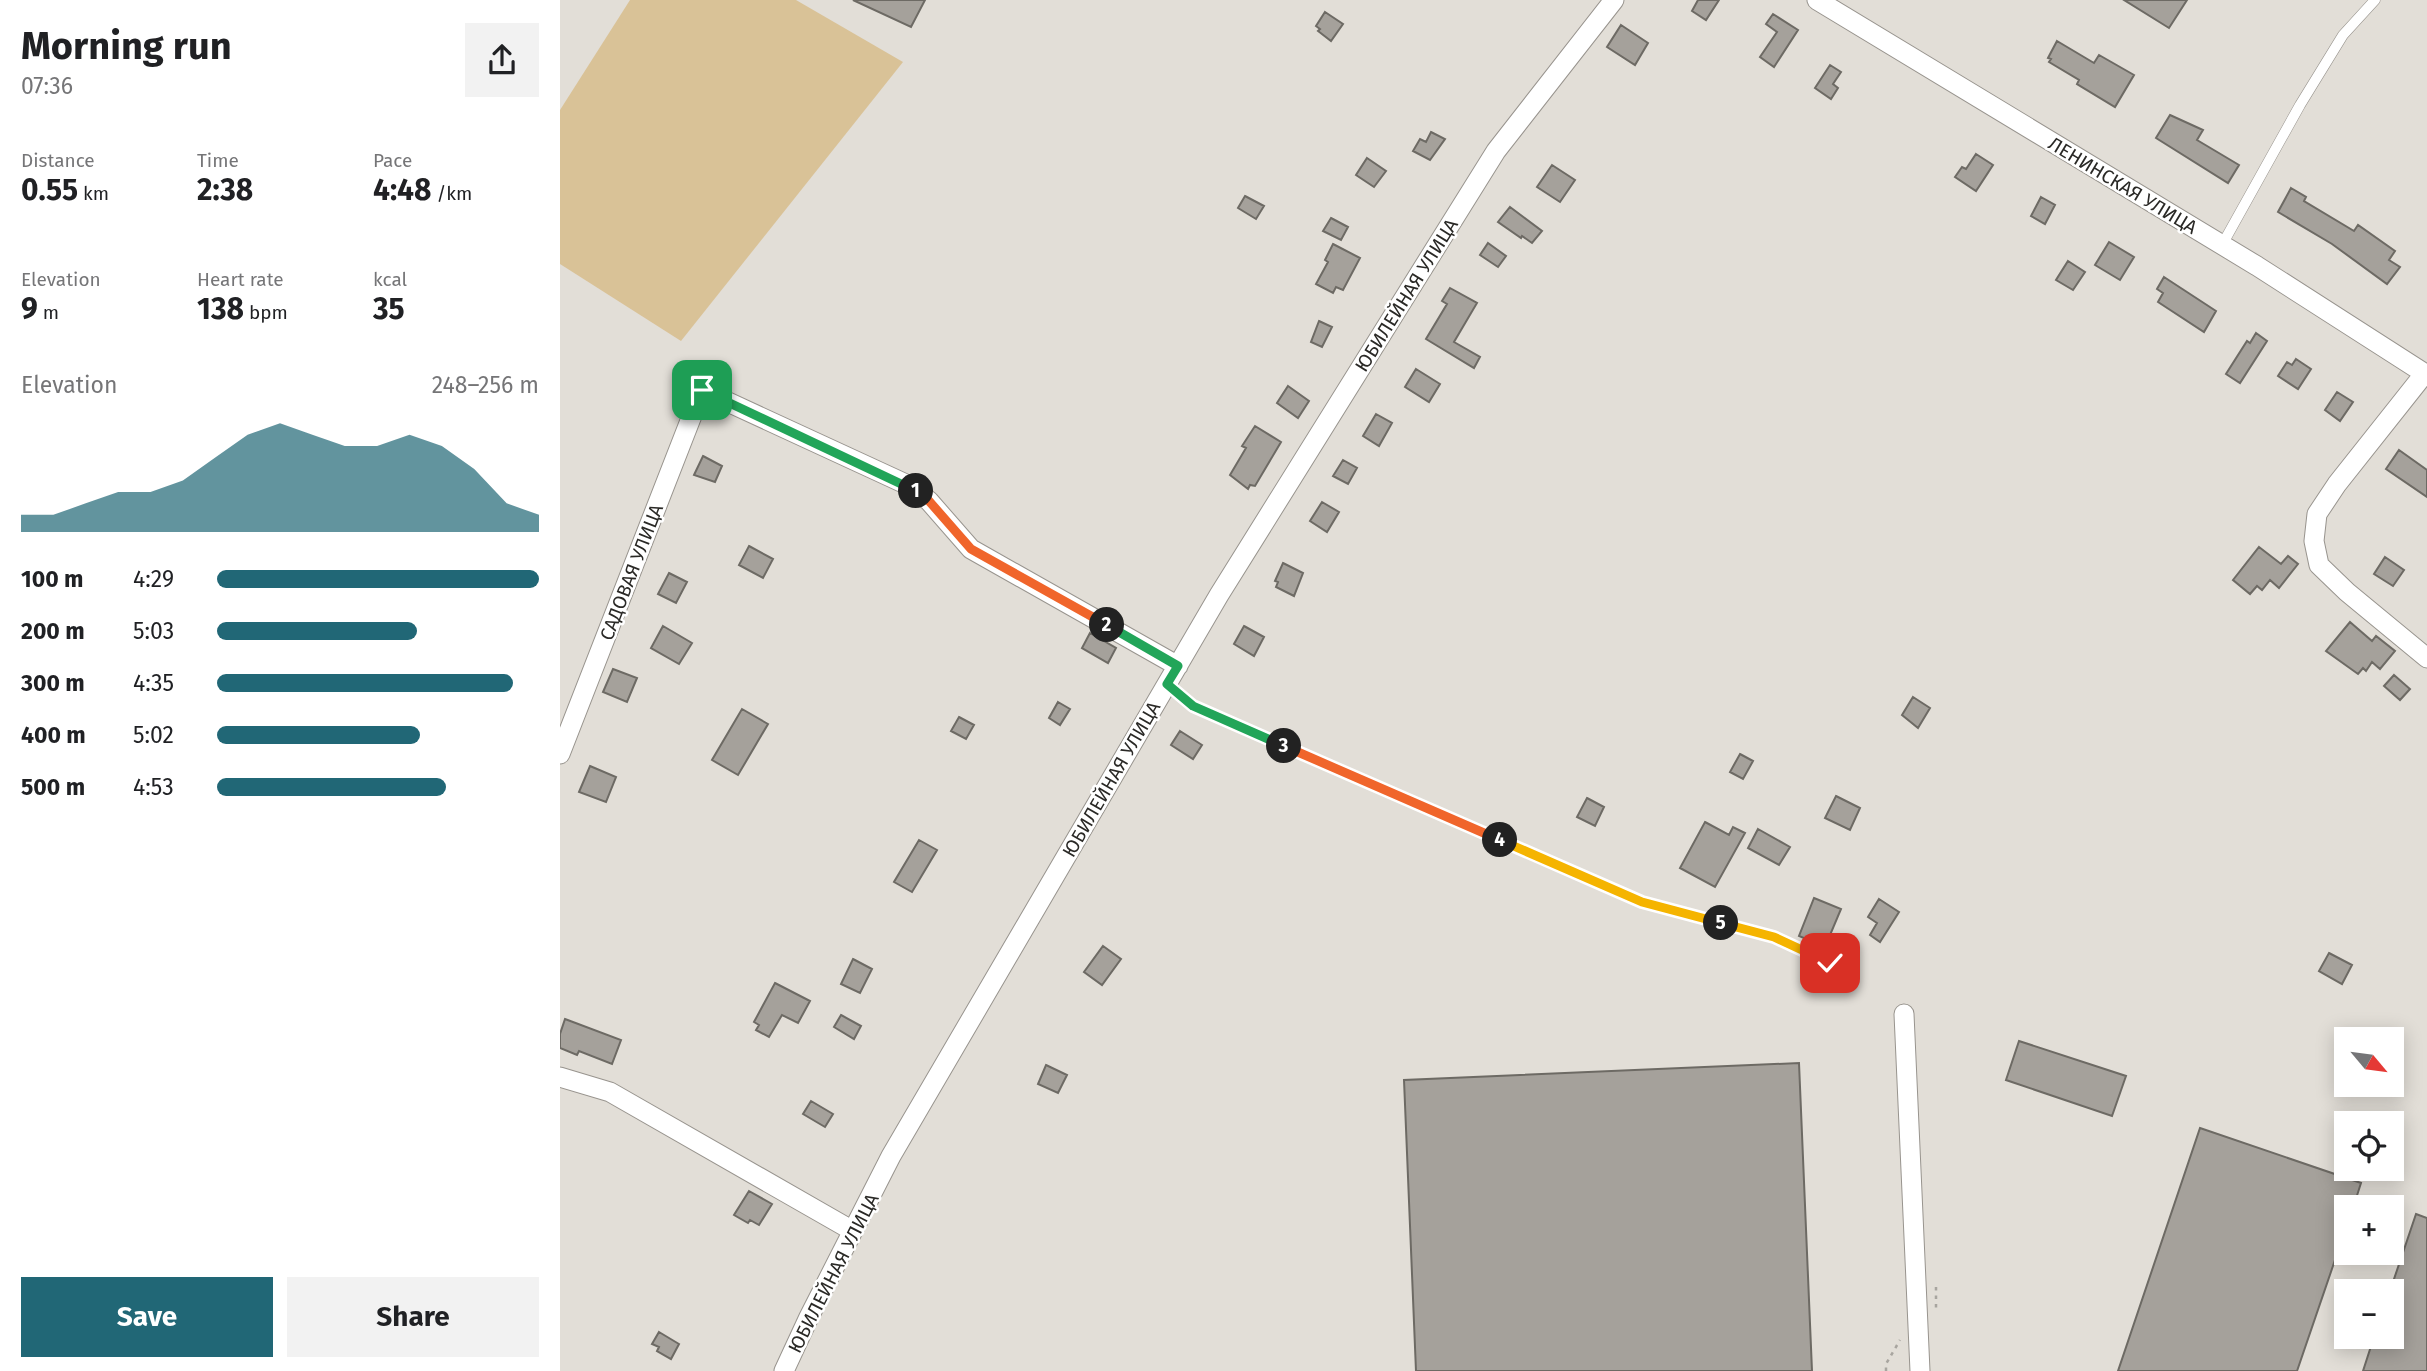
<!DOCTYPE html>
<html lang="en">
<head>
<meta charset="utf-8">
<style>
	body { margin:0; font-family:"Fira Sans",sans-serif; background:#f2f2f2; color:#202124; height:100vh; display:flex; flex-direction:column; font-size:26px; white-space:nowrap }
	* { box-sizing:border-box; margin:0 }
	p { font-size:23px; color:#757577 }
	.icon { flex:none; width:38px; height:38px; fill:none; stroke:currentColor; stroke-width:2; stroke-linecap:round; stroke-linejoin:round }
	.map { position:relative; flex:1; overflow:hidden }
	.details { display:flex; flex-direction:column; background:#fff; width:560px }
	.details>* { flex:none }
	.needle { width:46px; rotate:119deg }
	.buttons { position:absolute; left:1774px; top:1027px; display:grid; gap:14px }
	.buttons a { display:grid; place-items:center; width:70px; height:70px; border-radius:0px; background:#fff; box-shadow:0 4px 18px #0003; font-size:35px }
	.pin { position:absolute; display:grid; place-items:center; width:60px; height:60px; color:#fff; margin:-30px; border-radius:14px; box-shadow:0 4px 10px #0006 }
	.km { position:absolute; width:35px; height:35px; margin:-18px; border-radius:50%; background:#222; color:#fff; font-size:19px; line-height:35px; text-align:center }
	.round { display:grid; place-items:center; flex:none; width:74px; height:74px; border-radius:0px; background:#f2f2f2 }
	.overview { display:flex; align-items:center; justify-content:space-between; height:119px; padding:0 21px }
	h1 { font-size:38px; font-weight:700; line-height:52px }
	.metrics { display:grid; grid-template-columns:repeat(3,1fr); gap:10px; height:119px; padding:7px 21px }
	.metrics div { display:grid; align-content:center }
	.metrics b { font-size:30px; font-weight:700 }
	.metrics small { font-size:19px; font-weight:400 }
	.metrics p { font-size:19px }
	.chart { height:196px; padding:14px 21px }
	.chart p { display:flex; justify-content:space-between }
	.chart svg { width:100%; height:126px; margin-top:7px; fill:#216776; opacity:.7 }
	.button { display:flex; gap:14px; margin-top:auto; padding:14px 21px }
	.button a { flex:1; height:80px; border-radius:0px; background:#216776; color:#fff; font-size:28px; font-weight:700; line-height:80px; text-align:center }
	.button a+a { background:#f2f2f2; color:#202124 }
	ul { padding:0 21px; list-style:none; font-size:23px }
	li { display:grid; grid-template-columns:112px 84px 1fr; align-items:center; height:52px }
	li i { height:18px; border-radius:9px; background:#216776 }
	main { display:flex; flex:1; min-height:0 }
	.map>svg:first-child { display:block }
	.green { fill:#d9c297 }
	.building { fill:#a5a19b; stroke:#6d6a64; stroke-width:2 }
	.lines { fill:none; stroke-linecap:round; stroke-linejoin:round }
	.service-casing { stroke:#98948e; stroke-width:11 }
	.minor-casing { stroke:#98948e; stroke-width:21 }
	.path { stroke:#a8a59f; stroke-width:2.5; stroke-dasharray:3.5 5; stroke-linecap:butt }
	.service { stroke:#fff; stroke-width:10 }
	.minor { stroke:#fff; stroke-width:19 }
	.split-1-casing { stroke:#fff; stroke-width:14 }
	.split-2-casing { stroke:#fff; stroke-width:14 }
	.split-3-casing { stroke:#fff; stroke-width:14 }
	.split-4-casing { stroke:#fff; stroke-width:14 }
	.split-5-casing { stroke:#fff; stroke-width:14 }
	.split-6-casing { stroke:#fff; stroke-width:14 }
	.split-1 { stroke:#22a559; stroke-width:9 }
	.split-2 { stroke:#f0652b; stroke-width:9 }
	.split-3 { stroke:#22a559; stroke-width:9 }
	.split-4 { stroke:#f0652b; stroke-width:9 }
	.split-5 { stroke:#f5b400; stroke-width:9 }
	.split-6 { stroke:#f5b400; stroke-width:9 }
	.labels { text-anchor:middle; stroke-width:5; stroke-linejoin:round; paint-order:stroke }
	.street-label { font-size:19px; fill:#2a2926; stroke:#fff }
</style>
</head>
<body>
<main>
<section class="details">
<div class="overview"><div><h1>Morning run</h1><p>07:36</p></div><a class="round"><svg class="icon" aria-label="share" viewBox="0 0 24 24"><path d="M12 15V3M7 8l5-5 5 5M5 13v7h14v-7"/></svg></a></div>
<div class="metrics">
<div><p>Distance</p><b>0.55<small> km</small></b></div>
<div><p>Time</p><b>2:38</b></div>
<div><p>Pace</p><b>4:48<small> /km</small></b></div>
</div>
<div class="metrics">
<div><p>Elevation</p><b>9<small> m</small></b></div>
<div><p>Heart rate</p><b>138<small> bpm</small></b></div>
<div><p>kcal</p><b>35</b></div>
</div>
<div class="chart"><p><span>Elevation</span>248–256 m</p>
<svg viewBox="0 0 160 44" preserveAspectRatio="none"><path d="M0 44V38L10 38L20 34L30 30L40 30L50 26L60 18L70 10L80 6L90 10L100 14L110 14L120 10L130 14L140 22L150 34L160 38V44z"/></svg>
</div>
<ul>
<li><b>100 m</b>4:29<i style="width:100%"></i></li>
<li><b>200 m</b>5:03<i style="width:62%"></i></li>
<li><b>300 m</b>4:35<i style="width:92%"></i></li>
<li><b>400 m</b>5:02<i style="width:63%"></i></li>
<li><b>500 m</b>4:53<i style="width:71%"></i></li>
</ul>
<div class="button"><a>Save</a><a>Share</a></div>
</section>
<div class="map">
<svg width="1867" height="1371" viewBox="0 0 1867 1371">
	<rect width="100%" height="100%" fill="#e2ded7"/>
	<path class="green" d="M70,0H236L343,62L121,341L0,264V110Z"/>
	<path class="building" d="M293,0H365L351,27Z
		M1138,0H1159L1146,20L1132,11Z
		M1564,0H1627L1609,28Z
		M765,12L783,24L771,41L758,31L760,29L756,26Z
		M1213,14L1238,30L1214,67L1200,57L1217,32L1206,24Z
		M1061,25L1088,43L1075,65L1047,47Z
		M1497,41L1534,63L1539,55L1574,75L1555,107L1517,84L1519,80L1489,62L1491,59L1488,58Z
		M1270,65L1281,72L1273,84L1278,88L1271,99L1255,88Z
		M1610,115L1643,130L1637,140L1679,165L1668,183L1596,138Z
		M871,132L885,139L870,160L853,151L860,139L866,142Z
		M1416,154L1433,165L1416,191L1395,177L1402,167L1406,169Z
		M807,158L826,171L814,187L796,175Z
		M992,165L1015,180L1000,202L977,187Z
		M1731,188L1746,197L1744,201L1794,231L1798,225L1835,251L1829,260L1840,267L1827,284L1772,244L1718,212Z
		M685,196L704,206L696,219L678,208Z
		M1481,197L1495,205L1485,224L1471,216Z
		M950,207L982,231L972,243L962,236L961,238L938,222Z
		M771,218L788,227L781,240L763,231Z
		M1549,242L1574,257L1560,280L1535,265Z
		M928,243L946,256L938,267L920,255Z
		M773,244L800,258L783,290L776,287L773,293L756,284L768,262L765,260Z
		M1508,261L1525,272L1513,290L1496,280Z
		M1604,277L1656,311L1644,332L1598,302L1603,293L1597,289Z
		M890,288L917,303L894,342L920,357L914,368L866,339L887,304L882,301Z
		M759,321L772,327L762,347L751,342Z
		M1696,333L1707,341L1680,383L1666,374L1687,341L1690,343Z
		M1736,359L1751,369L1738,389L1718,376L1727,362L1732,365Z
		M856,369L880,384L869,402L845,387Z
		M728,386L749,401L738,418L717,403Z
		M1777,392L1793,402L1780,421L1765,410Z
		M816,414L832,423L819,446L803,436Z
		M695,426L721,442L695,486L690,485L688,489L670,475L686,448L682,446Z
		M1839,450L1867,470V497L1826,469Z
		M143,456L162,466L155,482L134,475Z
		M783,460L797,468L788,484L773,476Z
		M762,502L779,512L767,532L750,521Z
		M189,546L213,559L203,578L179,565Z
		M1699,547L1721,564L1728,556L1738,564L1719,588L1710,580L1702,590L1697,586L1690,594L1673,580Z
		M1825,557L1844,570L1833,586L1814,574Z
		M723,563L743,573L734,596L716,587L718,582L715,581Z
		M109,573L127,582L116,603L98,594Z
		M1790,622L1812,641L1816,636L1835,651L1820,669L1812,662L1806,671L1803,668L1798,674L1766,651Z
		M103,626L132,643L119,664L91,648Z
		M684,626L704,637L694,656L674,644Z
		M530,633L556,648L548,663L522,648Z
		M53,669L77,678L67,702L43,692Z
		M1834,675L1850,689L1840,700L1824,686Z
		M1353,697L1370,708L1358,728L1342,715Z
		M498,702L510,709L500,725L489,718Z
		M182,709L208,724L178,775L152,760Z
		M399,717L414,725L406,739L391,731Z
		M620,731L642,745L633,759L611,745Z
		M1180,754L1193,761L1183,779L1170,772Z
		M30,766L56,777L46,802L19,792Z
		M1276,796L1300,808L1290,830L1265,818Z
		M1027,798L1044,807L1035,826L1017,817Z
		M1145,822L1169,835L1173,827L1185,833L1155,887L1120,868Z
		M1198,829L1230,847L1219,865L1188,848Z
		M359,840L377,850L352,892L334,882Z
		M1254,898L1281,909L1265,947L1239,936Z
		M1319,899L1339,912L1320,942L1310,935L1317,923L1308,917Z
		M543,946L561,959L542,985L524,972Z
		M1769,953L1792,965L1782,984L1759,971Z
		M293,959L312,969L300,993L281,984Z
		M215,983L250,1001L238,1023L222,1015L209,1037L196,1030L199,1025L194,1022Z
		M281,1015L301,1026L294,1039L274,1027Z
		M5,1019L61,1040L52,1064L19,1051L17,1055L0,1048V1034Z
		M1459,1041L1566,1076L1552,1116L1446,1080Z
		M1239,1063L1252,1371H856L844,1080Z
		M486,1065L507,1075L498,1093L478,1084Z
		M251,1101L273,1114L265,1127L243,1114Z
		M1640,1128L1801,1183L1793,1208H1787V1225L1737,1371H1558Z
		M189,1191L212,1204L199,1225L190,1220L188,1223L174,1215Z
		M1856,1214L1867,1218V1371H1803L1814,1337H1832V1285Z
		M99,1332L119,1344L111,1359L97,1351L99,1347L92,1344Z"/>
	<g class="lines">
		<g class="service-casing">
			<path id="service" d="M1662,245L1740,105L1783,35L1815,0
				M607,684L633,706L1082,902L1214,937L1270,963"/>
		</g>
		<g class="minor-casing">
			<path id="minor" d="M1257,0L1697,266L1867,375
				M1865,373L1777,484L1757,514L1754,541L1759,565L1787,592L1867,658
				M0,754L142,390L350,486L369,501L411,549L618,666
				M1344,1014L1360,1371
				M0,1077L50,1092L293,1231
				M224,1371L249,1317L331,1156L659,595L936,151L1054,0"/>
		</g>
		<path class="path" d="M1376,1287V1312
			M1326,1371V1364L1340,1340"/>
		<use href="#service" class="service"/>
		<use href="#minor" class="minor"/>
	</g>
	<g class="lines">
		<g class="split-1-casing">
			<path id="split-1" d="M142,390L356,491"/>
		</g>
		<g class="split-2-casing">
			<path id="split-2" d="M356,491L369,501L411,549L547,625"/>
		</g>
		<g class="split-3-casing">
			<path id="split-3" d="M547,625L618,666L607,684L633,706L724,746"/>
		</g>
		<g class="split-4-casing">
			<path id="split-4" d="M724,746L940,840"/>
		</g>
		<g class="split-5-casing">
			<path id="split-5" d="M940,840L1082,902L1161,923"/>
		</g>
		<g class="split-6-casing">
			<path id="split-6" d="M1161,923L1214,937L1270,963"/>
		</g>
		<use href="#split-1" class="split-1"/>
		<use href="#split-2" class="split-2"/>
		<use href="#split-3" class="split-3"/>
		<use href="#split-4" class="split-4"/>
		<use href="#split-5" class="split-5"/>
		<use href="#split-6" class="split-6"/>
	</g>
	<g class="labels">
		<g class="street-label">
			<text transform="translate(1563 185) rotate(31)" y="7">ЛЕНИНСКАЯ УЛИЦА</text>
			<text transform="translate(846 295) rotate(-58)" y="7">ЮБИЛЕЙНАЯ УЛИЦА</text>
			<text transform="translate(71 572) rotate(-69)" y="7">САДОВАЯ УЛИЦА</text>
			<text transform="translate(551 779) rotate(-60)" y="7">ЮБИЛЕЙНАЯ УЛИЦА</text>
			<text transform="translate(273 1273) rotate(-63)" y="7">ЮБИЛЕЙНАЯ УЛИЦА</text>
		</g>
	</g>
</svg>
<div class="buttons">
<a><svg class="needle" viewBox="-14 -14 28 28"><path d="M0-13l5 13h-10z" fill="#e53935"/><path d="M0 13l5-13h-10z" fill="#757577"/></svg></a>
<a><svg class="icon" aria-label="locate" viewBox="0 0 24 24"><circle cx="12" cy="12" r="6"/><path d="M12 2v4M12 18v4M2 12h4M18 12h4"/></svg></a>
<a>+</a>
<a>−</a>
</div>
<div class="pin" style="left:142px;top:390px;background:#1e9e55"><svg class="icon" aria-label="arrive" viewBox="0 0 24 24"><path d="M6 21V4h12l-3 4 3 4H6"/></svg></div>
<div class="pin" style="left:1270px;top:963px;background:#d93025"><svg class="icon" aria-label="check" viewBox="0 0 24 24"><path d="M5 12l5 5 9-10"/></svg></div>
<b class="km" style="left:356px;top:491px">1</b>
<b class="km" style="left:547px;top:625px">2</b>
<b class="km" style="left:724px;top:746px">3</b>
<b class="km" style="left:940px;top:840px">4</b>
<b class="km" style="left:1161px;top:923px">5</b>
</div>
</main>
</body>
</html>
